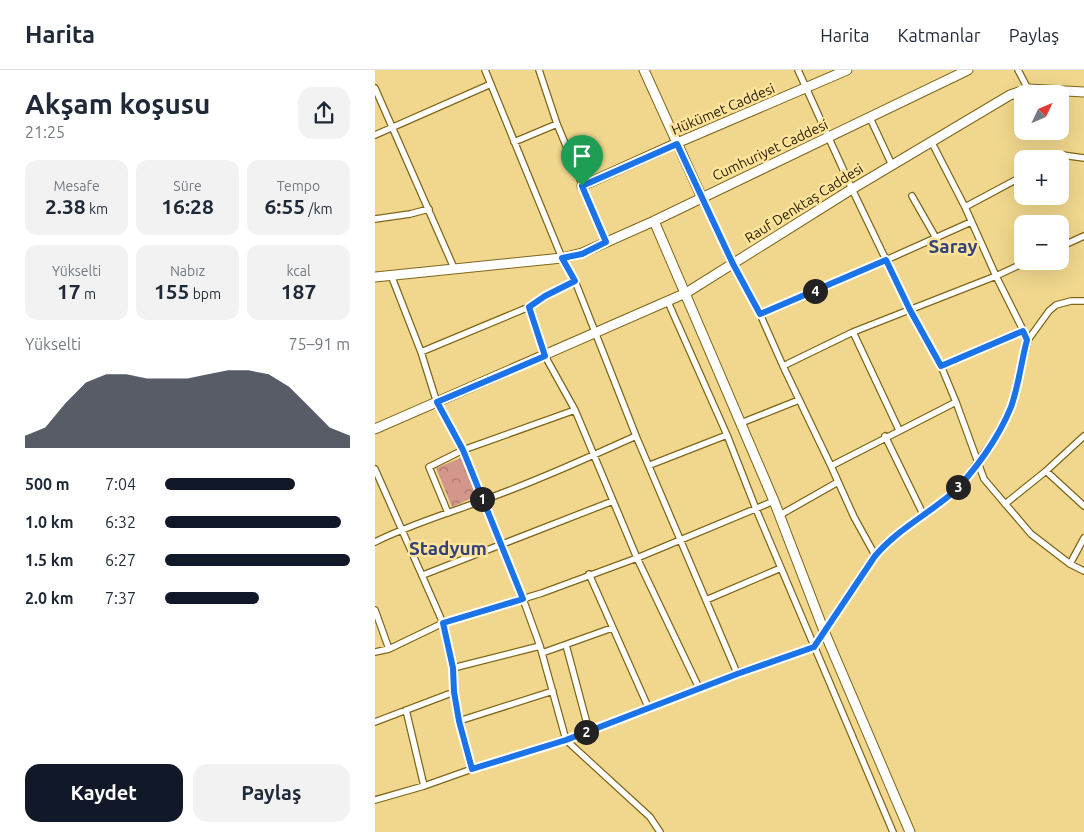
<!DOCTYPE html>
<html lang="tr">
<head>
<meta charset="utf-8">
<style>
	body { margin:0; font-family:Ubuntu,sans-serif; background:#f2f2f3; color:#1f2937; height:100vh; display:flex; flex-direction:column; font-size:19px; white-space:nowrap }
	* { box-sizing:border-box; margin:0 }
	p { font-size:16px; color:#747a83 }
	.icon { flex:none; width:28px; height:28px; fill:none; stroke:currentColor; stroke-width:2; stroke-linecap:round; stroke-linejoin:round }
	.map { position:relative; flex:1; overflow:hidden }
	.panel { display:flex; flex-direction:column; background:#fff; width:375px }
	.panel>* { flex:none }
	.needle { width:32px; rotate:46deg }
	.controls { position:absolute; left:639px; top:15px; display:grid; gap:10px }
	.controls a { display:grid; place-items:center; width:55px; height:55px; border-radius:10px; background:#fff; box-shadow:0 5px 20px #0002; font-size:25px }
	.pin { position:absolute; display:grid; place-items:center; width:42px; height:42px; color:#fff; margin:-51px -21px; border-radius:50% 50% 50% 0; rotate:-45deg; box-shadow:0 0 5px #0007 }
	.pin .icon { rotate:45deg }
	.km { position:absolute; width:25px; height:25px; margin:-12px; border-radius:50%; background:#222; color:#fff; font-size:14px; line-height:25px; text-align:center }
	.round { display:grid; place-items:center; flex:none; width:52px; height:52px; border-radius:15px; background:#f2f2f3 }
	.summary { display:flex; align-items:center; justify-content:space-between; height:85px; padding:0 25px }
	h1 { font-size:28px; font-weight:700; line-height:38px }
	.figures { display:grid; grid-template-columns:repeat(3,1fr); gap:8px; height:85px; padding:5px 25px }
	.figures div { display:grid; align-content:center; border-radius:12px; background:#f2f2f3; text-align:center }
	.figures b { font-size:21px; font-weight:700 }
	.figures small { font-size:14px; font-weight:400 }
	.figures p { font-size:14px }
	.chart { height:140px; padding:10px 25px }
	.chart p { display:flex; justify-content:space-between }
	.chart svg { width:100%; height:90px; margin-top:5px; fill:#111827; opacity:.7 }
	.action { display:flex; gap:10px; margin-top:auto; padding:10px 25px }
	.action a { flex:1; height:58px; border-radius:15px; background:#111827; color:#fff; font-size:20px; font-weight:700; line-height:58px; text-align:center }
	.action a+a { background:#f2f2f3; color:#1f2937 }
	ul { padding:0 25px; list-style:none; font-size:16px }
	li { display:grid; grid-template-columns:80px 60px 1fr; align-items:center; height:38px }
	li i { height:12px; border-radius:6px; background:#111827 }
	header { display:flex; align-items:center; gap:30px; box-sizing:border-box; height:70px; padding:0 25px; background:#fff; border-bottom:1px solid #e0e1e3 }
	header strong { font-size:24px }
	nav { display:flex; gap:28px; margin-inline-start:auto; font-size:18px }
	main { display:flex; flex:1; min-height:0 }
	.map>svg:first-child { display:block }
	.park { fill:url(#park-crowns) }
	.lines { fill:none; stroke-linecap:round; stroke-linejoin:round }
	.street-casing { stroke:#7e6719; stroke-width:8 }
	.secondary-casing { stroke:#7e6719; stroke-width:11 }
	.street { stroke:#fff; stroke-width:5.5 }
	.secondary { stroke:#fff; stroke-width:9 }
	.route-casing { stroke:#fff; stroke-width:10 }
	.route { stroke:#1a73e8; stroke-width:6 }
	.labels { text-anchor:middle; stroke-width:5; stroke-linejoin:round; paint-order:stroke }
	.street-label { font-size:14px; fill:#221800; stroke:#fde49a }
	.district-label { font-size:19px; font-weight:bold; fill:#34427c; stroke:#fde49a }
</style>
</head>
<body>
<header>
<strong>Harita</strong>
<nav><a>Harita</a><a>Katmanlar</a><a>Paylaş</a></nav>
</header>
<main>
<section class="panel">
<div class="summary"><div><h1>Akşam koşusu</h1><p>21:25</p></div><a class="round"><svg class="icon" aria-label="share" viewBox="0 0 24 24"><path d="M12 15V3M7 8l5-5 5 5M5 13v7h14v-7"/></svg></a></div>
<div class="figures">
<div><p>Mesafe</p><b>2.38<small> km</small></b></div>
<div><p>Süre</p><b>16:28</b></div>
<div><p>Tempo</p><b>6:55<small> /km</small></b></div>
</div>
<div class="figures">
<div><p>Yükselti</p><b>17<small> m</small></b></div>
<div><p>Nabız</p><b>155<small> bpm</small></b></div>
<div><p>kcal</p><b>187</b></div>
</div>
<div class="chart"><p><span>Yükselti</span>75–91 m</p>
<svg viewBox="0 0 160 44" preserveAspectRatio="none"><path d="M0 44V38L10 34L20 22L30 12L40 8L50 8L60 10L70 10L80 10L90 8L100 6L110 6L120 8L130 14L140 24L150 34L160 38V44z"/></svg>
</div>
<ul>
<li><b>500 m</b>7:04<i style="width:70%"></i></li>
<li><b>1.0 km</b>6:32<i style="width:95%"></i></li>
<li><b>1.5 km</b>6:27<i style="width:100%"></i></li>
<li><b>2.0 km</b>7:37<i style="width:51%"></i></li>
</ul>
<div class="action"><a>Kaydet</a><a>Paylaş</a></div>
</section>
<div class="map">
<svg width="709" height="762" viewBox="0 0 709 762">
	<defs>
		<pattern id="park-crowns" width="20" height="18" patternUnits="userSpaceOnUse" patternTransform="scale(1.25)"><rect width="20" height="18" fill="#d2968a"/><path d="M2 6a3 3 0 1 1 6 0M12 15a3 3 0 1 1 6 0" fill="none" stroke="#aa796e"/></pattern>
	</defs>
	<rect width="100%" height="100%" fill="#f0d78d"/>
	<path class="park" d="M86,388L101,426L77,437L61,398Z"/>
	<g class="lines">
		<g class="street-casing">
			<path id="street" d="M110,0L187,188L200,211L261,366L362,603
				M164,0L182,54L231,172
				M423,0L477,119L535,240L566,296L581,332L609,409L656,464L695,494L709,501
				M643,0L653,19
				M0,18L79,198
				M495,48L517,95
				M0,65L116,14
				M556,71L590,137L621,206L653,270
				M139,72L182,54
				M679,89L687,85L709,88
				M537,126L561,168
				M327,128L358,193L385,244L408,296L456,396L479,447L500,485
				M590,137L648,106
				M0,149L35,144L54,139
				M685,177L709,166
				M16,205L46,282L62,333L88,380L148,529L165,576L191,670L275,747L285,762
				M293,232L352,365L381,439L518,762
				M154,237L170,286L200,340L262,488L324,618
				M385,244L511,190L596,152
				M478,262L524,360
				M46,282L154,237L170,226L200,211
				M408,296L478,262L621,206L653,191
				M566,296L648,261
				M366,353L424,330
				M510,366L548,444
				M275,395L352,365
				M456,396L581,332
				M0,399L68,553L78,598L79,622L84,651L97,699
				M671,401L709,436
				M630,434L671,401L709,366
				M73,443L54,397L88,380L200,340
				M405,445L463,412
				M0,472C34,455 71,444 106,431C159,412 210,389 261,366
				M695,494L709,468
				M214,504L274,639
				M48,505L238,431
				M331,530L406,498
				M0,540L14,579
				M191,575L214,661
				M0,582L14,579L68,553L167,523L262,488L399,431
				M167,583L237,558
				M78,598L165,576
				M31,640L49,716
				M84,651L178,621
				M0,652L79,622
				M0,730L49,716L97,699L191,670L362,603L439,577L500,485L520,466L573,426L591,408L620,368L636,337L653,270L674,241L681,235L696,231H709"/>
		</g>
		<g class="secondary-casing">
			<path id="secondary" d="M269,0L327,128
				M207,116L302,73L472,0
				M279,151L399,431L449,561L535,762
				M0,207L187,188L207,183L279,151L593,0
				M0,359L311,223L477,119L635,25L653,19L709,22"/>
		</g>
		<use href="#street" class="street"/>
		<use href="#secondary" class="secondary"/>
	</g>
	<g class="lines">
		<g class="route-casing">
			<path id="route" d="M302,74L358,194L385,244L511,190L535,240L566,296L648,261L652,270C646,292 644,315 636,337C624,367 599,403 575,425C550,446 522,460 500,486L439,577L362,604L191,670L97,699L84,651L79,622L78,598L68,553L148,529L88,380L62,332L170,286L154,237L170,226L200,211L187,188L207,184L231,172L207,116Z"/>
		</g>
		<use href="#route" class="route"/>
	</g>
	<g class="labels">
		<g class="street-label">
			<text transform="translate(348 39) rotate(-23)" y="5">Hükümet Caddesi</text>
			<text transform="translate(395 80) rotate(-25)" y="5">Cumhuriyet Caddesi</text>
			<text transform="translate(429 133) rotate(-32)" y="5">Rauf Denktaş Caddesi</text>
		</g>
		<g class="district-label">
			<text x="578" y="183">Saray</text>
			<text x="73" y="485">Stadyum</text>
		</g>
	</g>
</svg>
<div class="controls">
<a><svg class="needle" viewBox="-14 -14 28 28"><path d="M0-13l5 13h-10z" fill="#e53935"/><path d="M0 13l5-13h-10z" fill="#747a83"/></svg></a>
<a>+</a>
<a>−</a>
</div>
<div class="pin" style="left:207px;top:116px;background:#1e9e55"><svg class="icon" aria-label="arrive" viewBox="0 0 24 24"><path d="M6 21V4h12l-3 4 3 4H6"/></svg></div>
<b class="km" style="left:107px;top:429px">1</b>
<b class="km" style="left:211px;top:662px">2</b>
<b class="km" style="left:583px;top:417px">3</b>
<b class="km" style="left:440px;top:221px">4</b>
</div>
</main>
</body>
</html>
